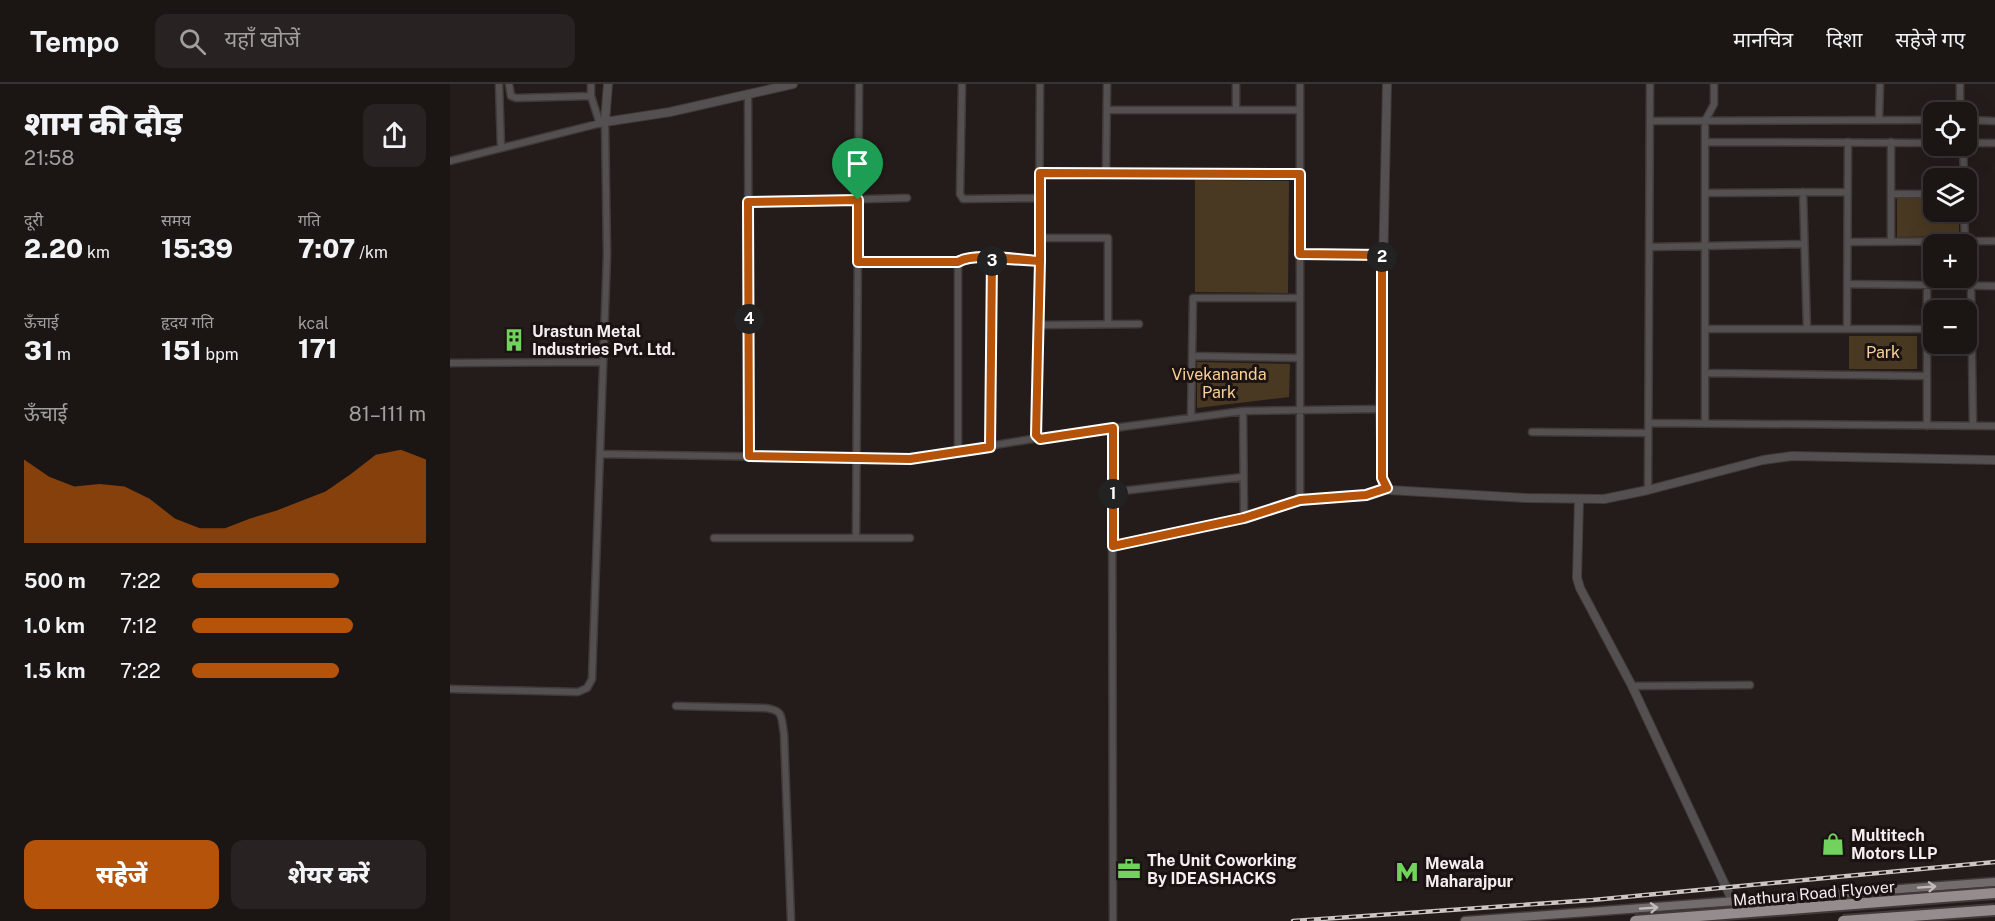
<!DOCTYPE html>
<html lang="hi">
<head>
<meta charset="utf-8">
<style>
	body { margin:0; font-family:"Public Sans","Noto Sans Devanagari",sans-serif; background:#282222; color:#f1f3f6; height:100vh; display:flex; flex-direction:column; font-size:22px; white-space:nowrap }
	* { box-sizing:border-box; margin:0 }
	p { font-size:20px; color:#a09fa0 }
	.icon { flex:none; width:33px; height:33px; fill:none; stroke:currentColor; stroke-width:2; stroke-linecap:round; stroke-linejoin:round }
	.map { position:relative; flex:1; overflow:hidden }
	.details { display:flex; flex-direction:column; background:#1b1514; width:450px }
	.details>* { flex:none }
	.controls { position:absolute; left:1473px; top:18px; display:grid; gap:12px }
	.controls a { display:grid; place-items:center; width:54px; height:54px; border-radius:12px; background:#1b1514; box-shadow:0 6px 24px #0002,0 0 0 2px #393434; font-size:30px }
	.pin { position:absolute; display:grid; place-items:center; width:51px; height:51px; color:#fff; margin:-62px -26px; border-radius:50% 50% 50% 0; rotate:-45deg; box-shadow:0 0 6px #0007 }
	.pin .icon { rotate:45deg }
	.km { position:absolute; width:30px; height:30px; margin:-15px; border-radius:50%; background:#222; color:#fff; font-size:16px; line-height:30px; text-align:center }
	.round { display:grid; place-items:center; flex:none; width:63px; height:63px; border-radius:12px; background:#282222 }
	.headline { display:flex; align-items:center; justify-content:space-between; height:102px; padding:0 24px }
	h1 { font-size:33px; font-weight:800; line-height:45px }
	.stats { display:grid; grid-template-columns:repeat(3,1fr); gap:9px; height:102px; padding:6px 24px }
	.stats div { display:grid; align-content:center }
	.stats b { font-size:26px; font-weight:800 }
	.stats small { font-size:16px; font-weight:400 }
	.stats p { font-size:16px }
	.chart { height:168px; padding:12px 24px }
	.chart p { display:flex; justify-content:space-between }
	.chart svg { width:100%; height:108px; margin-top:6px; fill:#b45309; opacity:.7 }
	.button { display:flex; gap:12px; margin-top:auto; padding:12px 24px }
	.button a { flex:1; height:69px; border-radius:12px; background:#b45309; color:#fff; font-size:24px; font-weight:800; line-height:69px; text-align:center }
	.button a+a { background:#282222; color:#f1f3f6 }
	ul { padding:0 24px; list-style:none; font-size:20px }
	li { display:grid; grid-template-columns:96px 72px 1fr; align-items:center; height:45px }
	li i { height:15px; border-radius:8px; background:#b45309 }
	header { display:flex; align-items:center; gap:36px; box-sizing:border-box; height:84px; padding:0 30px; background:#1b1514; border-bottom:2px solid #393434 }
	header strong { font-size:28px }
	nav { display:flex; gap:33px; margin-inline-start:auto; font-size:21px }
	.search { width:420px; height:54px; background:#282222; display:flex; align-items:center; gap:15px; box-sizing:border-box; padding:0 21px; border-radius:12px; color:#a09fa0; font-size:22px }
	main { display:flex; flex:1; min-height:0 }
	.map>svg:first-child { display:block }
	.green { fill:#493922 }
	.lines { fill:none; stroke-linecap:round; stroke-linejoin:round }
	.minor-casing { stroke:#413a39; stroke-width:9 }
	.tertiary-casing { stroke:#413a39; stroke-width:10 }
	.secondary-casing { stroke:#413a39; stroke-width:11 }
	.minor { stroke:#545051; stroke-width:6 }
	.tertiary { stroke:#545051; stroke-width:8 }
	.secondary { stroke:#736c6d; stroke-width:8 }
	.rail-casing { stroke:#cbc5c4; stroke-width:4.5 }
	.rail { stroke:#1a1312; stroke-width:2; stroke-dasharray:7; stroke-linecap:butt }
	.trunk-bridge-casing { stroke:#413a39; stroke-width:14; stroke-linecap:butt }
	.trunk-bridge { stroke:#958c8d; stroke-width:10 }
	.oneway { stroke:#c0bbba }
	.route-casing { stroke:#fff; stroke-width:12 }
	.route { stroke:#b45309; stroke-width:8 }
	.labels { text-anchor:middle; stroke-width:6; stroke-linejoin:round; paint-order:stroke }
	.poi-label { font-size:16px; font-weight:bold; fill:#f4efee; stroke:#1a1312; text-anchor:start }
	.park-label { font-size:16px; fill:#fad096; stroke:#1a1312 }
	.street-label { font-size:16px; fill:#f4efee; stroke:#1a1312 }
</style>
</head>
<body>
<header>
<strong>Tempo</strong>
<div class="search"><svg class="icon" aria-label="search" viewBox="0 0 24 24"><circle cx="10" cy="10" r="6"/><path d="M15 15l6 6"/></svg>यहाँ खोजें</div>
<nav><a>मानचित्र</a><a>दिशा</a><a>सहेजे गए</a></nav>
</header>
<main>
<section class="details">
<div class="headline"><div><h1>शाम की दौड़</h1><p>21:58</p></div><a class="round"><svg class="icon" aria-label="share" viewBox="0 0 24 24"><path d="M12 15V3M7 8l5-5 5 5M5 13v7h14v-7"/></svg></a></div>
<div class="stats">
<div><p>दूरी</p><b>2.20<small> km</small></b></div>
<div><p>समय</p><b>15:39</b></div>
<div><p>गति</p><b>7:07<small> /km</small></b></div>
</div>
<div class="stats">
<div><p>ऊँचाई</p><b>31<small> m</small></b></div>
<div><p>हृदय गति</p><b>151<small> bpm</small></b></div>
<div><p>kcal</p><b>171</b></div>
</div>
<div class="chart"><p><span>ऊँचाई</span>81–111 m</p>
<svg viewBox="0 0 160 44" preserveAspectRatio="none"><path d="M0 44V10L10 17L20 21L30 20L40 21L50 26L60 34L70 38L80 38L90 34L100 31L110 27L120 23L130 16L140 8L150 6L160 10V44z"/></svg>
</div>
<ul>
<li><b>500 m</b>7:22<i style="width:63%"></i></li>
<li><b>1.0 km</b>7:12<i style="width:69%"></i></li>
<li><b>1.5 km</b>7:22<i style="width:63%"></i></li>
</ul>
<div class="button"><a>सहेजें</a><a>शेयर करें</a></div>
</section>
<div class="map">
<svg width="1545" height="837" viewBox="0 0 1545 837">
	<rect width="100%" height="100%" fill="#241c1b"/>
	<path class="green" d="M745,96L839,97L838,209L745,208Z
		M1447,114H1483L1484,128H1509V152L1447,153Z
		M1399,252H1467V285H1399Z
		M747,278L840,280L839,313L747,324Z"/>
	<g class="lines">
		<g class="minor-casing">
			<path id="minor" d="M49,0L51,63
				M59,0L61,12L66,14L141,12
				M141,0V12L150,40
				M512,0L510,110L513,115L590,114
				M590,0L588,354L793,327L930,325
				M298,10L299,372
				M657,26H850
				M786,26V0
				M1510,28V0
				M1429,36L1430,0
				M1516,36L1545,37
				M1200,37L1484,36
				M1255,58L1484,59
				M1441,58V158
				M1516,59H1545
				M1513,62L1514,94
				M0,77L155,38L157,170L142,595L137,604L128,608L0,605
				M590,89L850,90
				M656,89L657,0
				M1353,108L1357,245
				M1255,109L1398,108
				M1441,110H1484
				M298,118L457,114
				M1514,128L1515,157
				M590,154H658V240
				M1398,158L1545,157
				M1200,163L1354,160
				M850,170L932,171
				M408,178H508C523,168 572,176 590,177
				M1397,200L1545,202
				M1477,201V342
				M1521,202L1523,342
				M590,241L689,240
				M1255,245H1477
				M1397,245L1398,58
				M742,272L850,274
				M0,279L153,278
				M1255,289L1477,292
				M793,327L794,434
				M741,334L743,214H850
				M1199,339L1545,342
				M1255,340V37L1264,20V0
				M662,344L663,837
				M1082,348L1198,349
				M540,363L542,174
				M508,368V178
				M151,370L460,375L588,354
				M1198,406L1200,0
				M663,408L793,393
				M850,416V0
				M264,454H460
				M406,454L409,0
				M663,462L794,434L850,416L916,411L937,403
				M1182,602L1300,601
				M226,622L315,624C334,626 331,633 334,650L341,837"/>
		</g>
		<g class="tertiary-casing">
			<path id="tertiary" d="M158,0L155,38L220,28L343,0
				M937,0L930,325L932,394L939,406L1077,414L1154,415L1198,406L1313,376L1342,372L1545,376
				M1129,416L1127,494L1130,504L1182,602L1283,818"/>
		</g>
		<g class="secondary-casing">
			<path id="secondary" d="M1015,837L1545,798"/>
		</g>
		<use href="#minor" class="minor"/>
		<use href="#tertiary" class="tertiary"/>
		<use href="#secondary" class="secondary"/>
		<g class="rail-casing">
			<path id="rail" d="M843,837L1143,816L1545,778"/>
		</g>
		<use href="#rail" class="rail"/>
		<g class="trunk-bridge-casing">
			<path id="trunk-bridge" d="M1185,837L1545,809
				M1393,837L1545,826"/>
		</g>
		<use href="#trunk-bridge" class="trunk-bridge"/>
	</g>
	<defs><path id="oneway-shaft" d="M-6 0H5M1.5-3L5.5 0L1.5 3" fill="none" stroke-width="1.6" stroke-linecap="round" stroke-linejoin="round" transform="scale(1.5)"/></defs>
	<g class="oneway">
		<use href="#oneway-shaft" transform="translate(1477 803) rotate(-4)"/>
		<use href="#oneway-shaft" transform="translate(1199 824) rotate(-4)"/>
	</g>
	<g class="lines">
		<g class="route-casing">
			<path id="route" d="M408,116V178H508C523,168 572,176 590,177L586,351L590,355L663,344V462L794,434L850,416L916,411L937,404L932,394V171L850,170V90L590,89V177L542,174L540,363L460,375L299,372L298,118L408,116"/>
		</g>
		<use href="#route" class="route"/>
	</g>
	<defs>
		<g id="building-bare" transform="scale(1.8)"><path d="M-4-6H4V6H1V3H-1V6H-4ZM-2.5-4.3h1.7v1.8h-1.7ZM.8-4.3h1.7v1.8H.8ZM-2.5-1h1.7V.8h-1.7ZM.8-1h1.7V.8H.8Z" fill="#72d25e" stroke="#1a1312" stroke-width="2.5" paint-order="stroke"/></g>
		<g id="shop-bare" transform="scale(1.8)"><path d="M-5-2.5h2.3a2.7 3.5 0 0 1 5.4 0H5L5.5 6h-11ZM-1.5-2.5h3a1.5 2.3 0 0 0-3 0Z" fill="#72d25e" stroke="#1a1312" stroke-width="2.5" paint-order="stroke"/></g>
		<g id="office-bare" transform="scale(1.8)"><path d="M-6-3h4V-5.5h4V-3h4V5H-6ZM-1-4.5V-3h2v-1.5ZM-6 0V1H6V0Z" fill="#72d25e" stroke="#1a1312" stroke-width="2.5" paint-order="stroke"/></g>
		<g id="metro-bare" transform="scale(1.8)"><path d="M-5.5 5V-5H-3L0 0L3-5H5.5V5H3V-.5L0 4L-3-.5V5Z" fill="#72d25e" stroke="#1a1312" stroke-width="2.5" paint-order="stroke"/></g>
	</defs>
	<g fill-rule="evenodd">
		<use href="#building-bare" x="64" y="256"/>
		<use href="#shop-bare" x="1383" y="760"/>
		<use href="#office-bare" x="679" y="785"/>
		<use href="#metro-bare" x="957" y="788"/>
	</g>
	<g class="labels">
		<g class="poi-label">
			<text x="82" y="253">Urastun Metal<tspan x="82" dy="18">Industries Pvt. Ltd.</tspan></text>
			<text x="1401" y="757">Multitech<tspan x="1401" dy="18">Motors LLP</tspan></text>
			<text x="697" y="782">The Unit Coworking<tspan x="697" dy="18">By IDEASHACKS</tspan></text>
			<text x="975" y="785">Mewala<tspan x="975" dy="18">Maharajpur</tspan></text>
		</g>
		<g class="park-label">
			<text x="1433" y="274">Park</text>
			<text x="769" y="296">Vivekananda<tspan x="769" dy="18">Park</tspan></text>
		</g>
		<g class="street-label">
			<text transform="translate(1364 809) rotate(-5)" y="6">Mathura Road Flyover</text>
		</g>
	</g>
</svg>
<div class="controls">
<a><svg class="icon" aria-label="locate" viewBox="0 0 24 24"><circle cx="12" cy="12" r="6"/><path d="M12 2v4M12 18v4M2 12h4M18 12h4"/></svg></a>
<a><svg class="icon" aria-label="layers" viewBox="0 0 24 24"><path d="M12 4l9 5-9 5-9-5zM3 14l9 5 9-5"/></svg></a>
<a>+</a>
<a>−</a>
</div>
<div class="pin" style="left:408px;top:116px;background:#1e9e55"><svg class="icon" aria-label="arrive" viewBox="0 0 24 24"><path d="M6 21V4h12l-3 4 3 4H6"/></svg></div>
<b class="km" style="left:663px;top:410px">1</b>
<b class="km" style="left:932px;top:173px">2</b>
<b class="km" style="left:542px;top:177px">3</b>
<b class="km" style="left:299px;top:235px">4</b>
</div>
</main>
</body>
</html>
